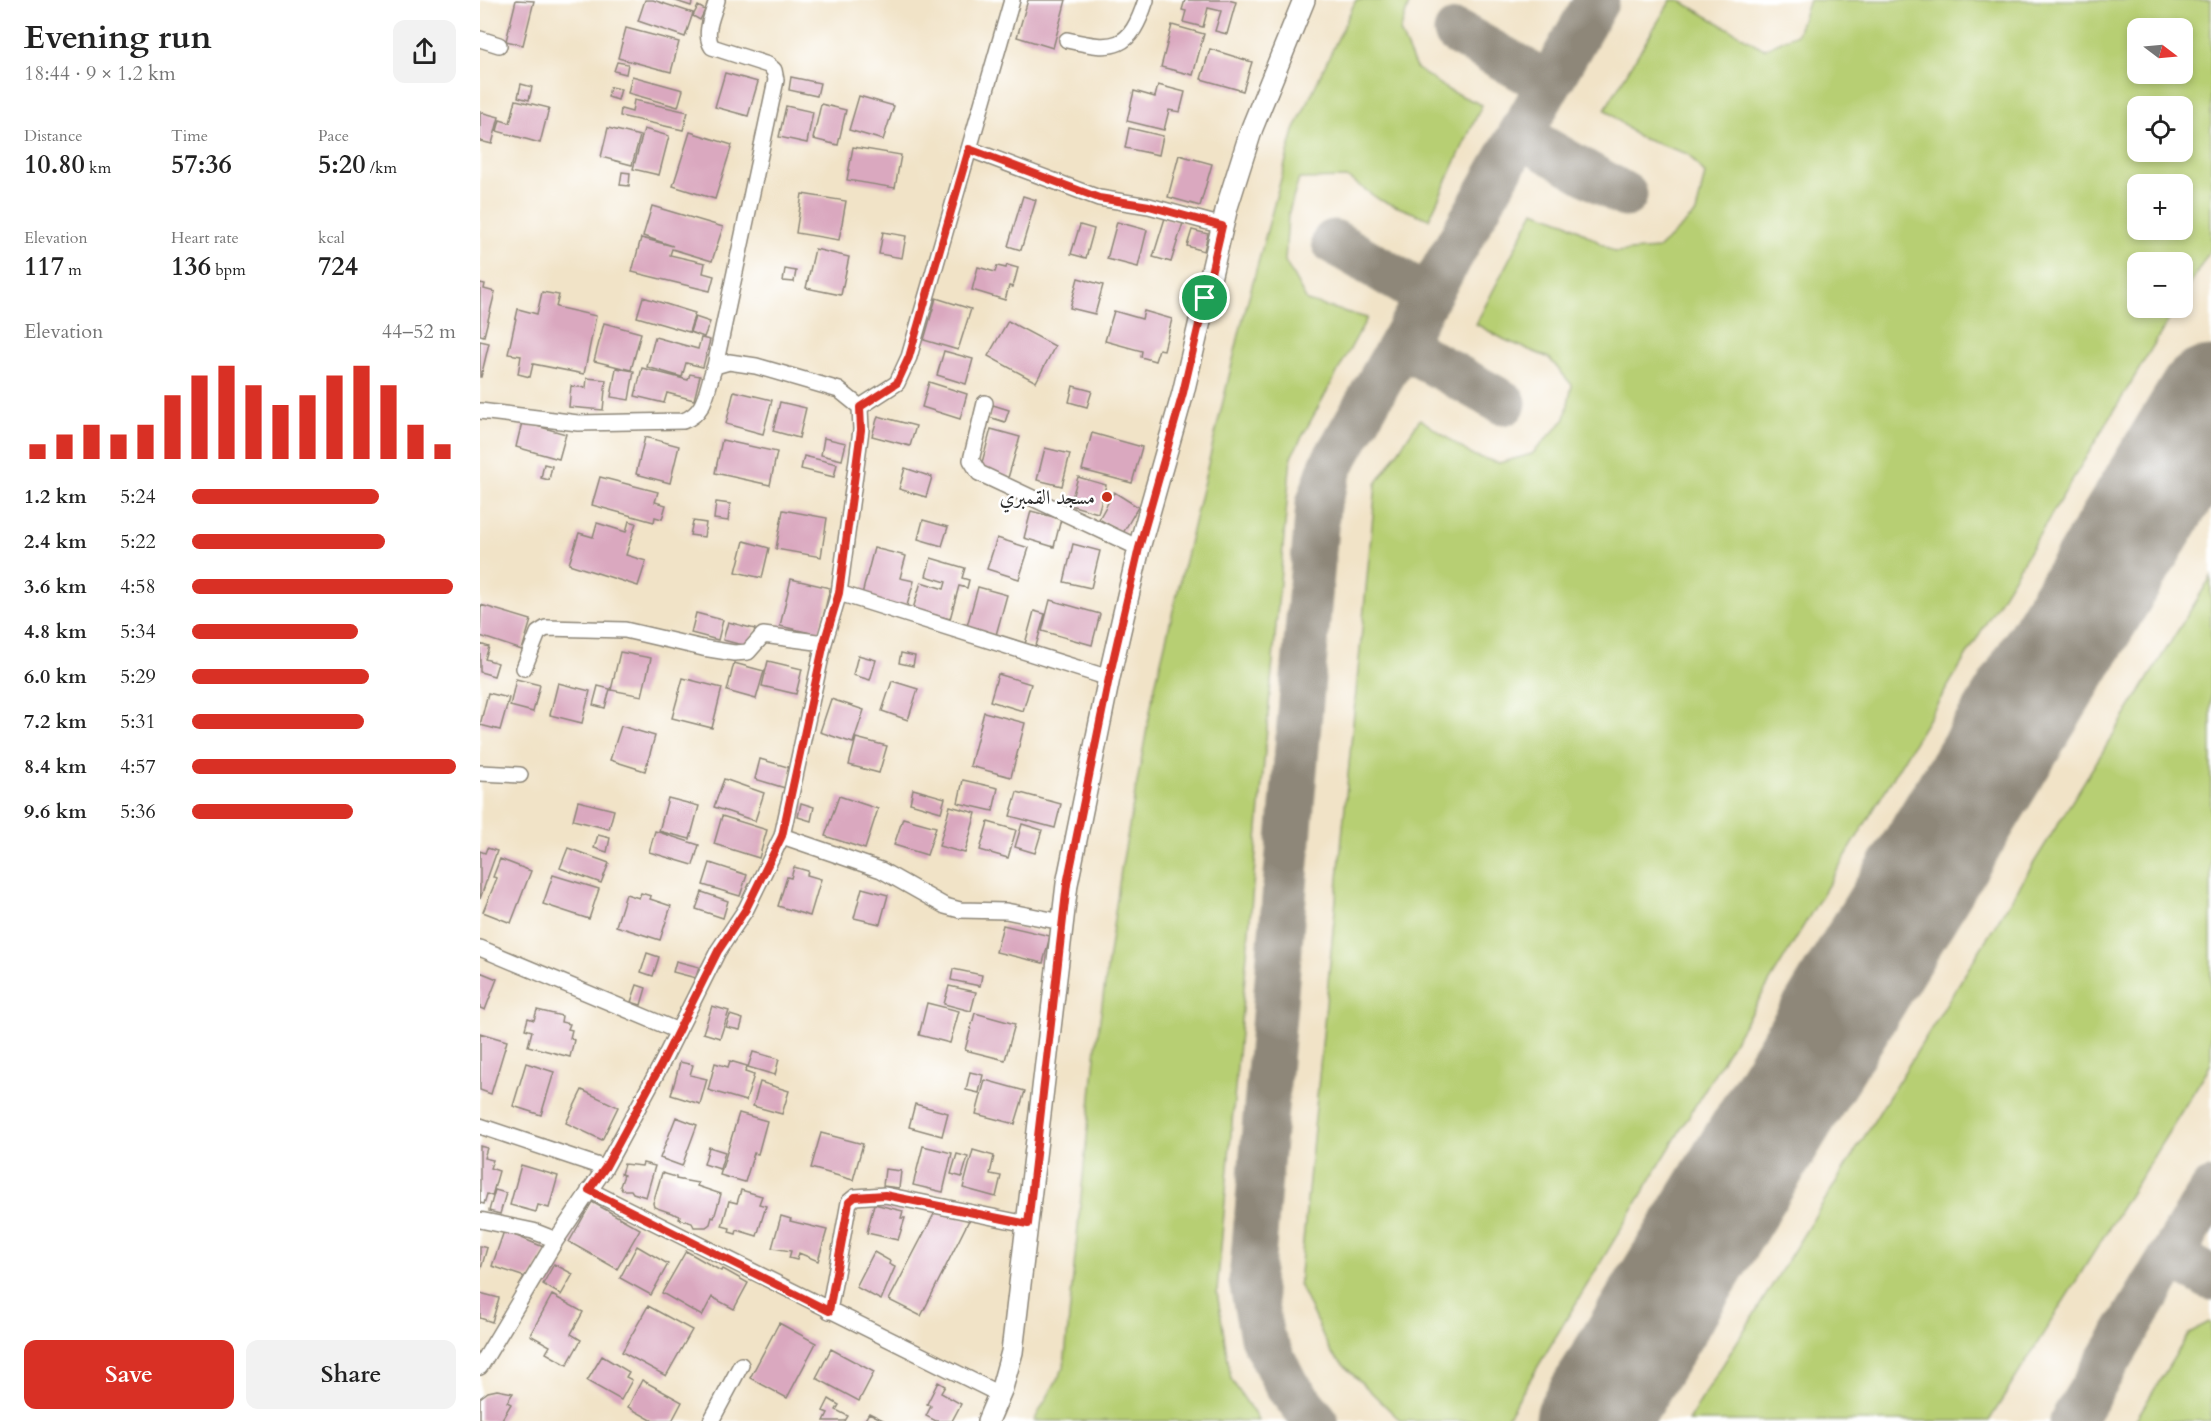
<!DOCTYPE html>
<html lang="en">
<head>
<meta charset="utf-8">
<style>
	body { margin:0; font-family:Cardo,Amiri,serif; background:#f2f2f2; color:#222; height:100vh; display:flex; flex-direction:column; font-size:22px; white-space:nowrap }
	* { box-sizing:border-box; margin:0 }
	p { font-size:20px; color:#767676 }
	.icon { flex:none; width:33px; height:33px; fill:none; stroke:currentColor; stroke-width:2; stroke-linecap:round; stroke-linejoin:round }
	.map { position:relative; flex:1; overflow:hidden }
	.details { display:flex; flex-direction:column; background:#fff; width:480px }
	.details>* { flex:none }
	.needle { width:39px; rotate:106deg }
	.tools { position:absolute; left:1647px; top:18px; display:grid; gap:12px }
	.tools a { display:grid; place-items:center; width:66px; height:66px; border-radius:12px; background:#fff; box-shadow:0 3px 9px #0003; font-size:30px }
	.pin { position:absolute; display:grid; place-items:center; width:51px; height:51px; color:#fff; margin:-26px; border:3px solid #fff; border-radius:50%; box-shadow:0 2px 6px #0007 }
	.round { display:grid; place-items:center; flex:none; width:63px; height:63px; border-radius:12px; background:#f2f2f2 }
	.headline { display:flex; align-items:center; justify-content:space-between; height:102px; padding:0 24px }
	h1 { font-size:33px; font-weight:600; line-height:45px }
	.figures { display:grid; grid-template-columns:repeat(3,1fr); gap:9px; height:102px; padding:6px 24px }
	.figures div { display:grid; align-content:center }
	.figures b { font-size:26px; font-weight:600 }
	.figures small { font-size:16px; font-weight:400 }
	.figures p { font-size:16px }
	.chart { height:168px; padding:12px 24px }
	.chart p { display:flex; justify-content:space-between }
	.chart svg { width:100%; height:108px; margin-top:6px; stroke:#d93025; stroke-width:6 }
	.button { display:flex; gap:12px; margin-top:auto; padding:12px 24px }
	.button a { flex:1; height:69px; border-radius:12px; background:#d93025; color:#fff; font-size:24px; font-weight:600; line-height:69px; text-align:center }
	.button a+a { background:#f2f2f2; color:#222 }
	ul { padding:0 24px; list-style:none; font-size:20px }
	li { display:grid; grid-template-columns:96px 72px 1fr; align-items:center; height:45px }
	li i { height:15px; border-radius:8px; background:#d93025 }
	main { display:flex; flex:1; min-height:0 }
	.map>svg:first-child { display:block }
	.green { fill:#b7cf73; stroke:#717d4f; stroke-width:1.5; fill-rule:evenodd }
	.lines { fill:none; stroke-linecap:round; stroke-linejoin:round }
	.taxiway { stroke:#8e8779; stroke-width:45 }
	.runway { stroke:#8e8779; stroke-width:111 }
	.building { fill:#daa8bf }
	.minor-casing { stroke:#8e8779; stroke-width:18 }
	.secondary-casing { stroke:#8e8779; stroke-width:24 }
	.minor { stroke:#fff; stroke-width:15 }
	.secondary { stroke:#fff; stroke-width:21 }
	.route-casing { stroke:#fff; stroke-width:12 }
	.route { stroke:#d93025; stroke-width:8 }
	.poi-dot { fill:#c8321e; stroke:#fff; stroke-width:2 }
	.labels { text-anchor:middle; stroke-width:5; stroke-linejoin:round; paint-order:stroke }
	.poi-label { font-size:20px; fill:#2b2b2b; stroke:#fff; text-anchor:end }
</style>
</head>
<body>
<main>
<section class="details">
<div class="headline"><div><h1>Evening run</h1><p>18:44 · 9 × 1.2 km</p></div><a class="round"><svg class="icon" aria-label="share" viewBox="0 0 24 24"><path d="M12 15V3M7 8l5-5 5 5M5 13v7h14v-7"/></svg></a></div>
<div class="figures">
<div><p>Distance</p><b>10.80<small> km</small></b></div>
<div><p>Time</p><b>57:36</b></div>
<div><p>Pace</p><b>5:20<small> /km</small></b></div>
</div>
<div class="figures">
<div><p>Elevation</p><b>117<small> m</small></b></div>
<div><p>Heart rate</p><b>136<small> bpm</small></b></div>
<div><p>kcal</p><b>724</b></div>
</div>
<div class="chart"><p><span>Elevation</span>44–52 m</p>
<svg viewBox="0 0 160 44" preserveAspectRatio="none"><path d="M5 44V38M15 44V34M25 44V30M35 44V34M45 44V30M55 44V18M65 44V10M75 44V6M85 44V14M95 44V22M105 44V18M115 44V10M125 44V6M135 44V14M145 44V30M155 44V38"/></svg>
</div>
<ul>
<li><b>1.2 km</b>5:24<i style="width:71%"></i></li>
<li><b>2.4 km</b>5:22<i style="width:73%"></i></li>
<li><b>3.6 km</b>4:58<i style="width:99%"></i></li>
<li><b>4.8 km</b>5:34<i style="width:63%"></i></li>
<li><b>6.0 km</b>5:29<i style="width:67%"></i></li>
<li><b>7.2 km</b>5:31<i style="width:65%"></i></li>
<li><b>8.4 km</b>4:57<i style="width:100%"></i></li>
<li><b>9.6 km</b>5:36<i style="width:61%"></i></li>
</ul>
<div class="button"><a>Save</a><a>Share</a></div>
</section>
<div class="map">
<svg width="1731" height="1421" viewBox="0 0 1731 1421">
	<rect width="100%" height="100%" fill="#fff"/>
	<filter id="ink" filterUnits="userSpaceOnUse"><feTurbulence type="fractalNoise" baseFrequency=".0167" numOctaves="2"/><feDisplacementMap in="SourceGraphic" scale="12" xChannelSelector="R" yChannelSelector="G"/><feConvolveMatrix kernelMatrix="1 2 1 2 8 2 1 2 1" color-interpolation-filters="sRGB"/></filter>
	<filter id="wash" filterUnits="userSpaceOnUse"><feTurbulence type="fractalNoise" baseFrequency=".008" numOctaves="4" result="noise"/><feDisplacementMap in="SourceGraphic" scale="24" xChannelSelector="R" yChannelSelector="G"/><feGaussianBlur stdDeviation="1.35" result="paint"/><feColorMatrix in="noise" values="0 0 0 0 0 0 0 0 0 0 0 0 0 0 0 0 0 1.4 0 .05"/><feComposite in="paint" operator="in"/></filter>
	<g filter="url(#wash)">
		<rect width="100%" height="100%" fill="#f1e3c7"/>
		<path class="green" d="M876,0H930L920,32L936,68L968,90L1002,105L949,219L900,200L868,178L819,179L808,215L805,261L827,301L887,318L811,457L737,1292L751,1379L779,1421H554L584,1367L616,1047L641,870L674,690L762,322L814,131Z
			M1191,0H1199L1284,49L1317,34L1329,0H1731V249L1703,296L1702,262H1658V308H1696L1025,1421H921L851,1353L819,1284L896,484L940,419L992,455L1019,463L1052,454L1085,419L1092,385L1069,358L1025,340L996,324L1054,211L1087,223L1135,252L1178,249L1216,213L1225,174L1208,154L1158,137L1125,109ZM1702,28V74H1658V28ZM1702,106V152H1658V106ZM1658,184H1702V230H1658Z
			M1731,577V1064L1509,1421H1208Z
			M1729,1322H1731V1421H1655L1709,1333Z"/>
		<g class="lines">
			<path class="taxiway" d="M976,32L1069,84
				M1040,135L1145,195
				M854,242L948,297
				M921,345L1024,403
				M1693,1256L1731,1278
				M836,1421L807,1386L782,1337L771,1281L838,504L851,466L1117,0
				M1592,1421L1731,1191"/>
			<path class="runway" d="M1111,1421L1731,402"/>
		</g>
		<g id="blocks">
			<path class="building" d="M36,0L54,1L43,45L26,41Z
				M165,0H173L213,13L205,37L158,21Z
				M193,0H213L211,6Z
				M548,0H586L573,48L537,37Z
				M705,0H748L756,2L747,34L735,31L741,11L728,8L723,27L703,22L706,11L702,10Z
				M218,6L225,10L220,20L213,16Z
				M692,25L724,34L713,75L681,67Z
				M146,28L199,42L191,72L138,58Z
				M730,49L772,62L763,91L721,79Z
				M137,62L148,64L146,74L134,71Z
				M245,73L278,82L268,116L235,107Z
				M152,76L203,90L198,107L148,93Z
				M311,77L340,83L337,96L309,90Z
				M41,84L52,87L49,100L38,97Z
				M678,85L705,92L700,112L689,110L684,130L647,121L654,91L675,97Z
				M130,87L141,89L138,100L128,97Z
				M379,96L414,106L403,140L369,130Z
				M36,100L69,108L60,143L17,131L20,120L30,123Z
				M154,100L208,112L203,130L140,116L141,109L152,112Z
				M341,104L366,110L358,145L333,139Z
				M306,106L333,112L327,143L299,137Z
				M0,112L19,117L12,144L0,141Z
				M128,128L160,136L152,165L121,157Z
				M649,128L683,136L679,155L645,148Z
				M164,129L189,136L179,175L153,169Z
				M210,132L252,145L235,199L193,186Z
				M373,147L421,155L415,188L367,180Z
				M699,155L732,164L720,206L688,197Z
				M142,172L150,173L149,186L140,185Z
				M322,194L366,201L359,240L316,233Z
				M543,196L556,200L541,250L528,246Z
				M172,206L243,227L232,261L192,249L190,255L225,263L223,273L234,276L230,291L152,272L161,238L193,246L163,236Z
				M685,218L703,223L691,262L673,257Z
				M637,222L667,230L658,267L627,259Z
				M600,225L614,229L606,258L591,254Z
				M712,230L728,234L724,251L707,246Z
				M403,232L426,236L422,258L399,254Z
				M335,249L369,257L361,295L326,288Z
				M527,265L538,268L533,287L529,286L525,300L492,290L498,267L515,272L517,266L526,268Z
				M305,269L316,271L314,282L303,281Z
				M598,278L623,285L615,314L590,308Z
				M0,283L5,284L4,289L15,292L4,336L0,335Z
				M62,292L79,295L76,307L116,316L104,374L53,364L50,377L38,374L41,356L28,354L38,309L57,314Z
				M163,297L215,313L209,332L157,317Z
				M456,298L491,309L478,350L444,340Z
				M634,311L662,319L664,311L692,319L684,350L679,349L675,361L661,357L662,351L625,341Z
				M215,317L230,322L224,337L210,332Z
				M528,321L575,346L556,382L508,356Z
				M124,323L161,333L151,370L114,361Z
				M175,337L218,349L221,338L230,340L223,367L206,363L202,377L167,367Z
				M0,341L9,343L1,377H0Z
				M464,351L493,359L486,384L457,375Z
				M136,368L154,371L149,400L131,397Z
				M162,368L208,380L210,374L220,376L214,400L187,393L184,403L155,396Z
				M107,378L126,380L123,410L89,407L91,386L106,388Z
				M449,382L487,394L480,419L442,407Z
				M593,386L612,391L607,407L589,402Z
				M254,391L292,400L283,434L246,424Z
				M300,402L326,408L319,438L293,431Z
				M513,405L529,410L525,422L509,417Z
				M398,416L436,426L430,446L392,436Z
				M42,422L86,434L79,459L36,447Z
				M511,429L540,437L528,478L500,470Z
				M612,433L662,447L652,483L602,470Z
				M165,437L199,446L190,483L156,474Z
				M344,438L366,443L362,460L341,455Z
				M242,440L297,452L290,485L235,473Z
				M565,448L590,454L582,486L557,480Z
				M324,456L357,464L354,477L321,469Z
				M64,464L72,466L69,480L61,478Z
				M425,468L452,477L446,497L419,489Z
				M120,477L178,492L175,502L186,505L182,519L175,517L174,522L112,505Z
				M598,477L626,485L618,513L590,505Z
				M634,492L658,507L643,533L619,519Z
				M236,502L250,504L248,521L234,519Z
				M303,510L347,518L341,557L296,549Z
				M551,511L581,519L574,547L544,538Z
				M443,520L468,527L462,546L438,539Z
				M149,521L156,523L146,555L166,561L158,586L89,564L99,533L113,537L117,523L146,532Z
				M213,521L226,523L224,537L210,535Z
				M517,538L549,548L539,579L507,569Z
				M264,541L289,548L282,578L256,572Z
				M593,544L620,551L611,588L584,582Z
				M394,548L426,556L420,578L434,581L426,609L381,598Z
				M451,558L485,568L482,578L489,580L487,588L479,586L470,619L433,609L441,582L464,589L466,582L446,576Z
				M311,579L350,588L339,635L300,626Z
				M498,587L527,595L516,635L487,626Z
				M570,600L620,614L612,645L562,631Z
				M1,605L51,620L42,650L0,636Z
				M554,611L565,614L556,646L545,644Z
				M216,613L243,620L238,640L211,633Z
				M248,622L275,629L270,647L243,640Z
				M0,644L9,647L5,659L18,663L14,676L0,672Z
				M140,652L171,658L162,696L131,690Z
				M421,653L435,656L433,666L419,663Z
				M378,655L396,660L390,680L373,675Z
				M288,661L322,669L316,694L282,686Z
				M254,663L284,671L276,699L247,691Z
				M518,674L551,684L543,711L510,701Z
				M203,678L242,688L232,728L192,718Z
				M36,679L60,685L53,712L30,706Z
				M412,681L438,689L428,720L402,711Z
				M78,683L110,691L102,723L70,715Z
				M118,686L130,689L125,708L113,705Z
				M8,693L29,698L20,730L0,725Z
				M351,699L384,710L373,743L340,732Z
				M504,712L545,723L531,777L490,766Z
				M141,726L175,736L165,771L130,760Z
				M376,738L407,746L399,773L369,765Z
				M280,759L311,768L305,788L275,779Z
				M244,779L284,793L275,821L234,807Z
				M483,780L518,788L513,811L478,803Z
				M433,789L465,798L461,812L430,803Z
				M537,792L581,804L575,828L530,816Z
				M359,796L398,809L385,849L345,836Z
				M188,798L219,806L210,839L179,831Z
				M98,801L134,810L129,829L93,820Z
				M321,803L334,807L331,821L318,817Z
				M470,806L496,813L485,853L459,846Z
				M242,816L287,830L279,858L234,844Z
				M423,818L456,827L447,855L414,845Z
				M508,822L536,830L528,858L500,850Z
				M542,824L562,830L555,853L535,847Z
				M175,831L219,845L213,865L169,852Z
				M118,835L130,838L127,852L114,848Z
				M7,848L17,851L0,899V851L5,853Z
				M88,848L129,863L121,883L80,868Z
				M20,859L51,871L31,923L3,912L17,878L13,877Z
				M230,863L267,875L260,896L223,885Z
				M314,867L328,871L327,875L341,879L330,916L298,906L307,877L311,878Z
				M73,875L119,889L109,919L63,904Z
				M382,888L408,895L400,924L374,918Z
				M222,892L248,901L243,918L216,909Z
				M161,893L171,896L170,899L191,906L180,940L136,926L146,894L159,898Z
				M523,925L570,936L563,963L516,952Z
				M167,953L179,957L173,976L161,972Z
				M196,961L219,967L216,978L193,972Z
				M473,969L502,975L500,986L471,980Z
				M0,972L17,979L5,1010L0,1008Z
				M157,985L166,988L161,1005L151,1002Z
				M469,986L496,992L491,1011L464,1004Z
				M447,1003L479,1011L470,1043L439,1035Z
				M232,1006L249,1011L240,1038L223,1033Z
				M57,1010L82,1016L81,1022L90,1024L88,1029L92,1030L90,1038L94,1040L90,1057L48,1046L52,1031L45,1029L48,1018L54,1020Z
				M495,1013L535,1024L525,1060L485,1050Z
				M250,1015L263,1019L260,1030L246,1027Z
				M0,1033L27,1041L11,1094L0,1090Z
				M273,1052L299,1059L295,1075L268,1067Z
				M250,1061L267,1066L265,1072L274,1075L266,1101L228,1090L235,1063L248,1067Z
				M200,1062L213,1065L210,1075L227,1079L220,1104L191,1095Z
				M46,1063L74,1072L61,1115L33,1106Z
				M490,1072L503,1075L499,1093L486,1090Z
				M505,1080L545,1091L535,1124L496,1114Z
				M280,1082L309,1091L302,1114L273,1106Z
				M102,1090L138,1107L122,1140L86,1123Z
				M435,1104L468,1113L462,1136L429,1127Z
				M259,1113L287,1121L278,1154L274,1153L265,1182L240,1175Z
				M196,1117L217,1125L202,1166L180,1158Z
				M341,1133L383,1144L373,1180L331,1168Z
				M0,1146L7,1148L4,1158L13,1160L10,1168L19,1171L12,1196L7,1194L4,1204L0,1203Z
				M443,1146L472,1153L463,1192L433,1185Z
				M229,1147L245,1152L240,1169L224,1164Z
				M493,1150L514,1156L510,1174L521,1176L516,1197L483,1188Z
				M477,1154L488,1157L482,1177L471,1174Z
				M163,1163L175,1166L166,1197L153,1193L151,1190H142L140,1186L144,1175L141,1174L144,1164L162,1166Z
				M41,1165L78,1176L69,1208L58,1205L56,1212L30,1205Z
				M405,1169L421,1171L419,1188L403,1186Z
				M182,1173L196,1177V1179L218,1183L217,1186L241,1194L234,1218L232,1217L230,1224L226,1227H214L212,1223L199,1219L200,1216L174,1207L173,1203Z
				M15,1190L26,1193L20,1214L9,1211Z
				M261,1190L282,1196L279,1204L286,1206L277,1236L257,1230L256,1234L249,1232L250,1228L242,1226L249,1201L257,1203Z
				M112,1202L160,1229L137,1269L89,1242Z
				M394,1204L423,1211L421,1218H425L418,1240L387,1233Z
				M455,1212L489,1220L441,1316L409,1300Z
				M301,1216L311,1219L310,1221L347,1230L338,1261L319,1253L317,1260L309,1258L311,1251L292,1248Z
				M24,1231L66,1248L51,1279L12,1266Z
				M0,1246L7,1248L1,1269H0Z
				M157,1246L188,1264L171,1295L140,1278Z
				M206,1251L241,1271L243,1269L268,1283L254,1309L232,1297L222,1316L182,1293Z
				M394,1252L410,1261L409,1264L415,1267L401,1300L376,1287Z
				M74,1264L93,1274L81,1295L63,1284Z
				M0,1293L19,1298L12,1322L0,1318Z
				M72,1295L103,1312L91,1334L101,1340L87,1365L66,1353L70,1346L50,1335Z
				M168,1306L212,1330L186,1376L142,1352Z
				M299,1323L336,1343L307,1398L270,1378Z
				M351,1349L394,1372L379,1401L336,1378Z
				M122,1356L149,1372L146,1377L152,1380L141,1400L107,1381Z
				M162,1380L202,1402L192,1421H173L148,1407Z
				M458,1382L465,1386L461,1393L481,1404L472,1421H456L446,1416L451,1406L447,1404Z
				M17,1390L33,1393L27,1402L31,1404L21,1421H4L0,1419V1398L8,1392Z
				M349,1399L359,1405L356,1410L368,1416L365,1421H344L348,1413L343,1411Z
				M389,1413L405,1421H384Z"/>
		</g>
	</g>
	<g filter="url(#ink)">
		<use href="#blocks" fill-opacity="0" stroke="#8e8779" stroke-width="1.5"/>
		<g class="lines">
			<g class="minor-casing">
				<path id="minor" d="M0,39L19,45
					M587,40C635,51 650,50 666,0
					M489,149L619,198L669,206L743,226
					M235,366L296,80L294,70L288,65L232,47C223,33 233,15 237,0
					M505,403L491,460L499,473L659,548
					M380,407L417,383L429,357L532,0
					M0,411L98,423L203,421C228,412 226,387 235,366L249,362L276,366L359,390L380,407L381,430L359,593L344,643L302,836L266,909L238,951L181,1065L149,1124L125,1168L76,1240L53,1231L0,1220
					M359,593L629,678
					M44,668L58,633L66,628L145,630L223,648L254,653L268,652L283,635L344,643
					M0,773L40,775
					M302,836L401,870L465,906L480,910L526,911L582,922
					M0,948L198,1031
					M0,1126L125,1168
					M109,1190L519,1394
					M349,1311L369,1202L375,1197L405,1195L547,1224
					M0,1367L76,1240
					M231,1421L261,1365"/>
			</g>
			<g class="secondary-casing">
				<path id="secondary" d="M508,1421L522,1388L532,1352L587,884L629,678L659,548L703,393L747,207L772,128L824,0"/>
			</g>
			<use href="#minor" class="minor"/>
			<use href="#secondary" class="secondary"/>
		</g>
	</g>
	<g class="lines" filter="url(#ink)">
		<g class="route-casing">
			<path id="route" d="M489,149L619,198L669,206L742,226L703,393L659,548L629,678L587,884L548,1224L405,1195L375,1197L369,1202L349,1311L109,1190L125,1168L149,1124L181,1065L238,951L266,909L302,836L344,643L359,593L381,430L380,407L417,383L429,357Z"/>
		</g>
		<use href="#route" class="route"/>
	</g>
	<circle class="poi-dot" cx="627" cy="497" r="6"/>
	<g class="labels">
		<g class="poi-label">
			<text x="615" y="504">مسجد القمبري</text>
		</g>
	</g>
</svg>
<div class="tools">
<a><svg class="needle" viewBox="-14 -14 28 28"><path d="M0-13l5 13h-10z" fill="#e53935"/><path d="M0 13l5-13h-10z" fill="#767676"/></svg></a>
<a><svg class="icon" aria-label="locate" viewBox="0 0 24 24"><circle cx="12" cy="12" r="6"/><path d="M12 2v4M12 18v4M2 12h4M18 12h4"/></svg></a>
<a>+</a>
<a>−</a>
</div>
<div class="pin" style="left:725px;top:298px;background:#1e9e55"><svg class="icon" aria-label="arrive" viewBox="0 0 24 24"><path d="M6 21V4h12l-3 4 3 4H6"/></svg></div>
</div>
</main>
</body>
</html>
